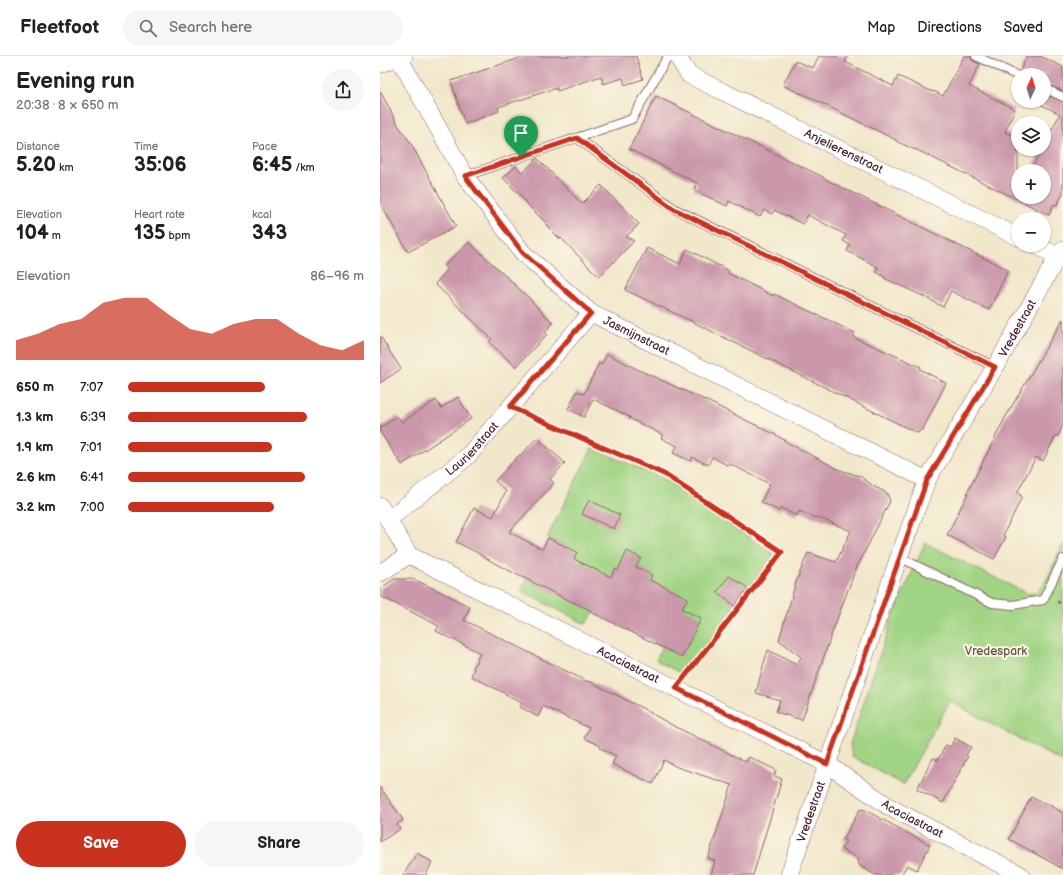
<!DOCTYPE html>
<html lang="en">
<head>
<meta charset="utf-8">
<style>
	body { margin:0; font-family:"Balsamiq Sans",sans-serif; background:#f6f6f6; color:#202124; height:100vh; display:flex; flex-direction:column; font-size:15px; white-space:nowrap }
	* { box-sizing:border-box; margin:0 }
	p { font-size:13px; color:#757577 }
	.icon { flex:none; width:22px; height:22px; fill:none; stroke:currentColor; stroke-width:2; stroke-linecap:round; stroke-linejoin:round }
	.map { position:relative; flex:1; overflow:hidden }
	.sheet { display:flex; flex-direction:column; background:#fff; width:380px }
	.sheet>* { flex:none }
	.needle { width:26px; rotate:4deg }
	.controls { position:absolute; left:631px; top:12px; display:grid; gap:8px }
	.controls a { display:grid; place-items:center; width:40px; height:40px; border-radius:50%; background:#fff; box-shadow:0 1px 3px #0004; font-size:20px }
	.pin { position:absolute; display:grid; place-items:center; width:34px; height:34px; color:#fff; margin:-41px -17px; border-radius:50% 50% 50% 0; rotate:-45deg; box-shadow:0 0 4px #0007 }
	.pin .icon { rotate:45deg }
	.round { display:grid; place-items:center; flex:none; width:42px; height:42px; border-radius:21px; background:#f6f6f6 }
	.summary { display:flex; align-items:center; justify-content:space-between; height:68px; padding:0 16px }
	h1 { font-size:22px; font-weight:700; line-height:30px }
	.metrics { display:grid; grid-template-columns:repeat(3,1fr); gap:6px; height:68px; padding:4px 16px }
	.metrics div { display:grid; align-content:center }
	.metrics b { font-size:20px; font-weight:700 }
	.metrics small { font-size:11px; font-weight:400 }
	.metrics p { font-size:11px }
	.chart { height:112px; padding:8px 16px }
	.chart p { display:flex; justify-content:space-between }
	.chart svg { width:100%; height:72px; margin-top:4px; fill:#c8321e; opacity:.7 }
	.action { display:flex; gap:8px; margin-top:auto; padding:8px 16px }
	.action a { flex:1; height:46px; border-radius:24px; background:#c8321e; color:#fff; font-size:16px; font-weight:700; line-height:46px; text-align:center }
	.action a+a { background:#f6f6f6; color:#202124 }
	ul { padding:0 16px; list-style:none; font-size:13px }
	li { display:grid; grid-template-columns:64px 48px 1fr; align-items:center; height:30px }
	li i { height:10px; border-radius:5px; background:#c8321e }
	header { display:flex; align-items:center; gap:24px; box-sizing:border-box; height:56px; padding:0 20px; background:#fff; border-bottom:1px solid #e0e0e0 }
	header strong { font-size:19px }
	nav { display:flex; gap:22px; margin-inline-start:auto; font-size:14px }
	.search { width:280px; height:36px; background:#f6f6f6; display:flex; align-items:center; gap:10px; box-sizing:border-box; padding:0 14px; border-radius:22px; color:#757577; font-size:15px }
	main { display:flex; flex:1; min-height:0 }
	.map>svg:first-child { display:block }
	.green { fill:#a1d484; stroke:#767a58 }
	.building { fill:#cb98ab }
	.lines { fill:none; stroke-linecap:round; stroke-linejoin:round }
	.service-casing { stroke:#846563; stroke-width:10 }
	.minor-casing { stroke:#846563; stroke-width:18 }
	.path { stroke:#846563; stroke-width:2.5; stroke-dasharray:3 3; stroke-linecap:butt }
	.service { stroke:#fff; stroke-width:8 }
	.minor { stroke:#fff; stroke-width:17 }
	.route-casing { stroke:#fff; stroke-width:8 }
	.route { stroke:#c8321e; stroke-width:5 }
	.labels { text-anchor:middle; stroke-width:4; stroke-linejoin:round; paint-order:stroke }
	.street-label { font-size:12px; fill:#4a1f2b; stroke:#fcf5e5 }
	.park-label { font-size:12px; fill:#645546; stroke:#fcf5e5 }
</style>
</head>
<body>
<header>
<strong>Fleetfoot</strong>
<div class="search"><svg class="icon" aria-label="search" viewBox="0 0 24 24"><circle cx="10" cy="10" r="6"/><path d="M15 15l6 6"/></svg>Search here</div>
<nav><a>Map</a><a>Directions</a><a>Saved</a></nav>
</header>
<main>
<section class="sheet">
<div class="summary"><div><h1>Evening run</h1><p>20:38 · 8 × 650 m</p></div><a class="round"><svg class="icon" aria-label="share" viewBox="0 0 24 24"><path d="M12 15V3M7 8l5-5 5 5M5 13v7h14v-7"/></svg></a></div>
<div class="metrics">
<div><p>Distance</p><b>5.20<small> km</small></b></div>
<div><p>Time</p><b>35:06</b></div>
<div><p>Pace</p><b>6:45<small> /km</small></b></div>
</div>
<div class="metrics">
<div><p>Elevation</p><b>104<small> m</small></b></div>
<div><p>Heart rate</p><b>135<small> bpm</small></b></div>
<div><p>kcal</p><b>343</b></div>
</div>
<div class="chart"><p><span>Elevation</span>86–96 m</p>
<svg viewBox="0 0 160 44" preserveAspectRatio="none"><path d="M0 44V32L10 28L20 22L30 19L40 9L50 6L60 6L70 16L80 25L90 28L100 22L110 19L120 19L130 28L140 35L150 38L160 32V44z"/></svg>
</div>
<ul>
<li><b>650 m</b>7:07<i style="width:58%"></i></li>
<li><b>1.3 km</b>6:39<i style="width:76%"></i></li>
<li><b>1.9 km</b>7:01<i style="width:61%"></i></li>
<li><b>2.6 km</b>6:41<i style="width:75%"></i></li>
<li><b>3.2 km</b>7:00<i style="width:62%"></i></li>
</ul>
<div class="action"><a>Save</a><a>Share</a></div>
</section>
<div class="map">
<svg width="683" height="819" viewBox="0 0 683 819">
	<rect width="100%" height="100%" fill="#fcf5e5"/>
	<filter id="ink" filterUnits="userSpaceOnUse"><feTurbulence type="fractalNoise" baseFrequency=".025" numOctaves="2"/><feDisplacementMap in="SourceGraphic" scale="8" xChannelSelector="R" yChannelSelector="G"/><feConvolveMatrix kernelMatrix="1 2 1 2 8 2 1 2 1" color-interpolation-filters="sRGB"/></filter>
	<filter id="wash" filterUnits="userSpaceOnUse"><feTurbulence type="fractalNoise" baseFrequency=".012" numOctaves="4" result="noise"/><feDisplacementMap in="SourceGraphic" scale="16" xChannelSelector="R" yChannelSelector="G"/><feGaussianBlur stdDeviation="0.9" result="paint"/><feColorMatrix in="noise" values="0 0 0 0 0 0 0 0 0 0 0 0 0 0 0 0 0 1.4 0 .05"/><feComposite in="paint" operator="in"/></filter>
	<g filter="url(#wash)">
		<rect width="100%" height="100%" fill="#f1e7ca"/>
		<path class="green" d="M212,392L279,421L297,430L299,435L394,498L304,619L276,604L282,591L321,562L302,553L307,543L268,528L272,519L259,512L254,521L252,520L260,502L247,495L238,514L235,513L214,556L206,568L141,535L147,523L189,492L168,482L169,478Z
			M545,487L648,538L657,536L666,525L683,488V706L624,675L570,645L523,729L472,700L470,688L511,565Z"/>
		<g id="blocks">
			<path class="building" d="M146,0H256L263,23L245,29L243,22L223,28L221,20L177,35V32L118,51L119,55L85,68L71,25Z
				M439,0H468L465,6L513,30L518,20L553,36L554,35L563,40L584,0H591V3L593,5L600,8L589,30L635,53L625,76L638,82V141H664V115H650L662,93H664V88L680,58L654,45H664V38L683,46V137L677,149L674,148L669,159L535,93V94L516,85V84L421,37V38L403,29L415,5L433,12Z
				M647,0H660L683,11V35L664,27V19H643L640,15Z
				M0,35L18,69L30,86L76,170L28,196L0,147Z
				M276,40L443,121V122L628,214L609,254L571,235L563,251L545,241L504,222L505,221L496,216L498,211L467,195L470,189L463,185L466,179L428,159L423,168L394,154L392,158L384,154L380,161L349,145L347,150L314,134L317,127L249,93Z
				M157,102L202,148L221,129L259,168L246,181L254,185L219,221L181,182L180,183L166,169L167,168L147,148L138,136H137L123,122L136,110L143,117Z
				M89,186L151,244L159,253L173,267L165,276L167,278L136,311L109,286L112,283L55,228L68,213L64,210Z
				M267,192L300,208L307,193L349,215L348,217L393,240L394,238L475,277L473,281L541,311L540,313L566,327L543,373L537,377L311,265L245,234Z
				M683,263V369L678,380L676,379L663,405L656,401L646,420L637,437L641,439L640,440L642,441L623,479L626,481L614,503L567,479L588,437H587L625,362Z
				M0,280L21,313L0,327Z
				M227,298L261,315L329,346L396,379L410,388L460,414L480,420L493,430L507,437L510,445L475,515L453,574L422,664L396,656L400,644L376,637L383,610L388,594L417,609L421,601L399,584L417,523L428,497L456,506L471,475L437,461L436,462L419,455L417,460L401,452L399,455L381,446L390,428L350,408L349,410L332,401L328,409L312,401L311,405L293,397L297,390L281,382L283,379L249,362L250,361L213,343L204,361L188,353L197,335L204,338L219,307L221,309Z
				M78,341L91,363L22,409L0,376V372L17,360L22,366L56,344L61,352Z
				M157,382L185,407L170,423L174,427L129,476L162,493L168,482L197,496L194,503L231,521L235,513L238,514L247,495L261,502L256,511L272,519L270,524L308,542L302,553L321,562L302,601L213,557L214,556L180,540L116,508L96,496L76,486L94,452L113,461L126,435L115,425L137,401L142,398Z
				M209,444L240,459L234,473L202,458Z
				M349,520L368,532L355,550L337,536Z
				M14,523H33L59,535L90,551L84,564L208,626L209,625L262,652L290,668L366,706L369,701L396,714L394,720L402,723L373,819H331L335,805L328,802L352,729L297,711L284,704L273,728L232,708L236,700L220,692L221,690L204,682L209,672L163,650L158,661L140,651L142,647L125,639L126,638L91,620L94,613L93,612L100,597L56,575L59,570L0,540V533Z
				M575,682L591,691L586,699L588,700L563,747L537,733L553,702L558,704L566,689L570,691Z
				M0,731L23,764L17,768L20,773L0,786Z
				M651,741L665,748L666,747L683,757V813L629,783Z
				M480,753L482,754L483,753L550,789L537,814L527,809L521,819H495L479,809L478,802L461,793L466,785L463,784Z
				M37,797L52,806L46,819H23Z"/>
		</g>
	</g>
	<g filter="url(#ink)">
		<use href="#blocks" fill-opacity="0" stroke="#846563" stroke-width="1"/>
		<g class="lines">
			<g class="service-casing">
				<path id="service" d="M596,0L638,20
					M664,32L683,41
					M197,82L295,153L615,311
					M85,120L252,63L288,0
					M519,501L612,547L633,549L663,544L683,503"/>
			</g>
			<g class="minor-casing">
				<g id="minor">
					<path id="s1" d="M297,0L309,19L638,181"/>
					<path id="s2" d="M19,2L85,120L143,197L211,257L547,424"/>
					<path d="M0,8L24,0"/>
					<path d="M655,189L678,200"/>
					<path id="s3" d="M0,450L29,499L447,708L511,752L641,819"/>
					<path id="s4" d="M9,463L87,401L211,257"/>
					<path d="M0,517L29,499"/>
					<path id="s5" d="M409,819L519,501L547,424L620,303L678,200L683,194"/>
				</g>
			</g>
			<path class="path" d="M147,359L284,418L402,497L307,618
				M677,546L683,547"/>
			<use href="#service" class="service"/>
			<use href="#minor" class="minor"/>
		</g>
	</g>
	<g class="lines" filter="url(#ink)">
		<g class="route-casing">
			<path id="route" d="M197,82L294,153L615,311L547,424L447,708L296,632L402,496L284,418L130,351L211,257L143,197L85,120Z"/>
		</g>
		<use href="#route" class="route"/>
	</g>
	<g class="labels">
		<g class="street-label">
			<text dy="4" stroke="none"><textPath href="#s1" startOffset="195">Anjelierenstraat</textPath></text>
			<text dy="4" stroke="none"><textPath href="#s5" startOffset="595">Vredestraat</textPath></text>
			<text dy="4" stroke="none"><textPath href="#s2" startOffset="373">Jasmijnstraat</textPath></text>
			<text dy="4" stroke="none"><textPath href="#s4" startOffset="109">Laurierstraat</textPath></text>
			<text dy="4" stroke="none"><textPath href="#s3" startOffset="302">Acaciastraat</textPath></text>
			<text dy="4" stroke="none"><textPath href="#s5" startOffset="67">Vredestraat</textPath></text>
			<text dy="4" stroke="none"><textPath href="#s3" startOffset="626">Acaciastraat</textPath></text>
		</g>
		<g class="park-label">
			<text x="616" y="599">Vredespark</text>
		</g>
	</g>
</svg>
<div class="controls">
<a><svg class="needle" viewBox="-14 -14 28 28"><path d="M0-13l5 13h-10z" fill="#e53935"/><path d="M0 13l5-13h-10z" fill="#757577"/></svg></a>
<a><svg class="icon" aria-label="layers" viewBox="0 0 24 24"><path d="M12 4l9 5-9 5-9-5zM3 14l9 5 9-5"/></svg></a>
<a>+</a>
<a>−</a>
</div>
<div class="pin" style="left:141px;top:101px;background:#1e9e55"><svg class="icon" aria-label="arrive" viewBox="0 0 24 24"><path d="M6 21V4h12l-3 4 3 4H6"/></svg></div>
</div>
</main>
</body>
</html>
